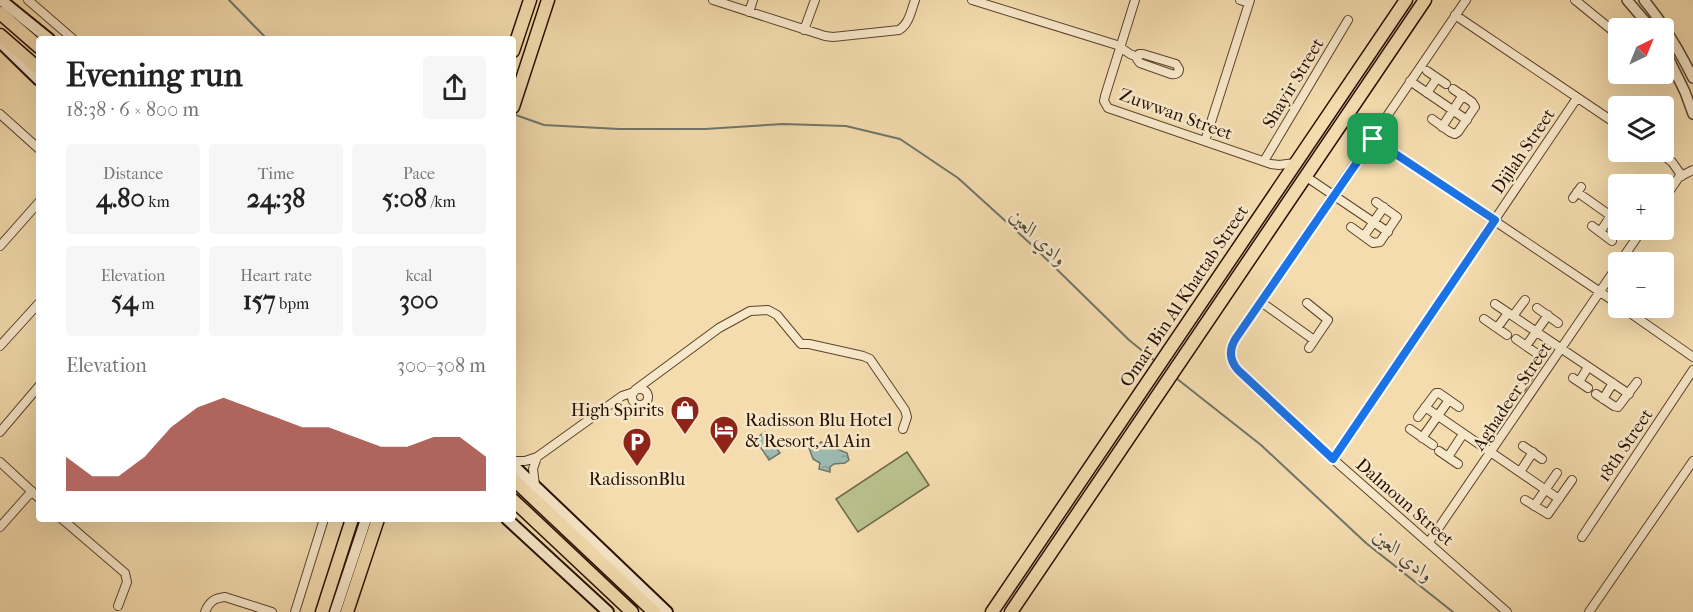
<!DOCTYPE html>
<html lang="en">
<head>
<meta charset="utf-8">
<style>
	body { margin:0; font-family:"IM FELL French Canon",Amiri,serif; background:#f6f6f6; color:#222; height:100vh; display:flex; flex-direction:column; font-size:22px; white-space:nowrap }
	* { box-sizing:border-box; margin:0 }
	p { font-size:20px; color:#767676 }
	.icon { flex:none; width:33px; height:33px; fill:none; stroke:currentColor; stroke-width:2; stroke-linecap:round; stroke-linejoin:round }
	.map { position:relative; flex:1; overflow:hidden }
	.sheet { position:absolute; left:36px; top:36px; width:480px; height:486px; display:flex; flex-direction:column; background:#fff; border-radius:6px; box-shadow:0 6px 24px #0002 }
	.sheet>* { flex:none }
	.needle { width:39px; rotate:43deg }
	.tools { position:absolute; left:1608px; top:18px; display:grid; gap:12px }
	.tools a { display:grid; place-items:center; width:66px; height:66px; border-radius:6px; background:#fff; box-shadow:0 6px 24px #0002; font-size:30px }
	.pin { position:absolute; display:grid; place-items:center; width:51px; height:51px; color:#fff; margin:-26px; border-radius:12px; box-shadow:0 3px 9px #0006 }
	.round { display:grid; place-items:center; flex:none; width:63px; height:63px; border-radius:6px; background:#f6f6f6 }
	.head { display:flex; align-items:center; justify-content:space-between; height:102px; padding:0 30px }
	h1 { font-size:33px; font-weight:700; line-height:45px }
	.metrics { display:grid; grid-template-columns:repeat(3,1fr); gap:9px; height:102px; padding:6px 30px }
	.metrics div { display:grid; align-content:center; border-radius:6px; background:#f6f6f6; text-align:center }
	.metrics b { font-size:26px; font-weight:700 }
	.metrics small { font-size:16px; font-weight:400 }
	.metrics p { font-size:16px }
	.chart { height:168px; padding:12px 30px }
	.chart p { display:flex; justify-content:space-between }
	.chart svg { width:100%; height:108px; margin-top:6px; fill:#8f2418; opacity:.7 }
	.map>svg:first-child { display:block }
	.pitch { fill:#b9c18c; stroke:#706847; stroke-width:1.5 }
	.water { fill:url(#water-ripples); stroke:#6e766a; stroke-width:1.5 }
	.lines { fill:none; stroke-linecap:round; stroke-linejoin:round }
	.stream { stroke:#6e766a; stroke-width:2 }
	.minor-casing { stroke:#5a432d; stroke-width:10 }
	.tertiary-casing { stroke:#5a432d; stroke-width:12 }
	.secondary-casing { stroke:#271002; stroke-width:14 }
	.primary-casing { stroke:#271002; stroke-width:15 }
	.trunk-casing { stroke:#271002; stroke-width:15 }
	.minor { stroke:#f8e8ca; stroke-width:8 }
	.tertiary { stroke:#f8e8ca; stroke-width:9 }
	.secondary { stroke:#f8e8ca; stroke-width:10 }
	.primary { stroke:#f4dcae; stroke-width:12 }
	.trunk { stroke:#f4dcae; stroke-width:12 }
	.route-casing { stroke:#fff; stroke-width:12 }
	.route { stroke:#1a73e8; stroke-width:8 }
	.labels { text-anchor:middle; stroke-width:5; stroke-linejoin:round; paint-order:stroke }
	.street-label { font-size:18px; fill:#271002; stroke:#f8e8ca }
	.poi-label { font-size:18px; fill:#271002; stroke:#f8e8ca; text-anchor:end }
	.water-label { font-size:20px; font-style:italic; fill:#504c3f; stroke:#f8e8ca }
</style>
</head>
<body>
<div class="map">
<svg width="1693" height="612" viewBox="0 0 1693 612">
	<defs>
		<pattern id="water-ripples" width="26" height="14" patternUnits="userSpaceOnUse" patternTransform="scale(1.5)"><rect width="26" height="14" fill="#9dbab0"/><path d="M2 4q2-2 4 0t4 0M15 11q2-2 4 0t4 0" fill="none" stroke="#879f96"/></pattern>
	</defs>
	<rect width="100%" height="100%" fill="#f4dcae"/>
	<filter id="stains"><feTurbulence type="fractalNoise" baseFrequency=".00333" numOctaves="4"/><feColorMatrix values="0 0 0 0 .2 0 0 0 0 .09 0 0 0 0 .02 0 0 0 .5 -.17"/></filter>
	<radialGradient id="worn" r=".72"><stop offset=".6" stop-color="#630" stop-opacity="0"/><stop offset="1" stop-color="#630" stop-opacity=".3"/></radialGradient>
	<path class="pitch" d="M907,452L929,485L858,532L836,499Z"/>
	<path class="water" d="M765,432L780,453L769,460L755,439Z
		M830,441L834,442L837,449L847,453L849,460L845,463L834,464L830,467V472L819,469L820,463L813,459L809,448L812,445L817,446L821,442L828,445Z"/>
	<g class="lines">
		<path class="stream" d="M229,0L267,39
			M513,114L544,125L619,129H705L783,124L846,126L900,139L958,178L1033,246L1129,340L1155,361
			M1176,378L1261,445L1366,543L1453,612"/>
		<g class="minor-casing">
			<path id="minor" d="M28,0L73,39
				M713,0L825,36L833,37L899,30C909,24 911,11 915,0
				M972,0L1117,45L1130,54L1137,57
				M1135,0L1105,96L1104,101L1108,108L1271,164L1279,165L1295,163
				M1240,0L1249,3
				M1466,0L1236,338C1229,349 1229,360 1238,370L1333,459L1507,612
				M1575,0L1618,35
				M749,12L753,0
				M1455,15L1618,125
				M804,30L815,0
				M1139,54H1143L1176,64L1179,69C1179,73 1176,75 1171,74L1140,63L1137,59Z
				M1427,71L1446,84
				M1410,81L1467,120
				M1427,93L1437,78
				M0,114L39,149
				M1432,119L1450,132L1455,134L1458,132L1475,107L1472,102L1453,89
				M1442,127L1463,95
				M1373,139L1618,304
				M1205,141L1250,0
				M1659,152L1672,162L1682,176
				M1264,161L1348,20
				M1305,176L1388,232
				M1577,192L1618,221
				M1573,198L1581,187
				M1664,199L1679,177L1693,170
				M1592,226L1612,241
				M1351,227L1373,243L1380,242L1397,217L1376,202
				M1630,230L1638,235
				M1600,232L1618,205
				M1364,236L1384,207
				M0,246L39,202
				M1620,262L1642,230
				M1261,302L1314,340
				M1307,303L1328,320L1309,348
				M1495,304L1629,394
				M1537,308L1558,323
				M1623,308L1693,357
				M1513,316L1525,300
				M1484,319L1507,335
				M1497,328L1508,313
				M1516,339L1536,353L1539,358L1537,363L1520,390
				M0,346L39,303
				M1526,346L1548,315
				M1573,378L1588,388
				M1579,382L1588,367
				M632 397a8 8 0 1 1 16 0a8 8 0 1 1-16 0Z
				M635,390L719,328L750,311L768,310L777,315L801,344H809L863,356L870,359L905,410L907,417L903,429
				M1596,394L1614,406L1618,407L1637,382
				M1603,399L1613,383
				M1425,407L1559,499
				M1418,417L1436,393H1439L1459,407
				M1410,429L1433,445
				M0,432L39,386
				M1422,438L1449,400
				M1523,446L1542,459
				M1439,451L1458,464
				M1448,457L1463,434
				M1333,459L1577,98
				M513,461H525L537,457L622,396L634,392
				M0,462L39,498
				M1520,472L1533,452
				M535,485L533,469L537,457
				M1525,500L1548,514L1572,480
				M1534,506L1557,473
				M62,519L125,573L127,582L118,606
				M0,527L32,491
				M1582,537L1693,370
				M1429,542L1618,265
				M205,612C209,602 214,598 225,597L272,612
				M295,612L324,519
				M1589,612L1693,461"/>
		</g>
		<g class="tertiary-casing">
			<path id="tertiary" d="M1627,0L1651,28
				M1644,0C1664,24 1679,50 1693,78
				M1664,49L1685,92L1693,114"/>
		</g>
		<g class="secondary-casing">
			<path id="secondary" d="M1,0L49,39
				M2,44L39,80
				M513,465L667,612
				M507,519L608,612
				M335,612L366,519"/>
		</g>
		<g class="primary-casing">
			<path id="primary" d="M0,13L39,47
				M0,35L39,69
				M513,479L654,612
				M513,500L632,612
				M992,612L1406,0
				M1011,612L1425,0"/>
		</g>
		<g class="trunk-casing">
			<path id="trunk" d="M513,51L530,0
				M513,107L548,0
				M322,612L352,519
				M347,612L378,519"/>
		</g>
		<use href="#minor" class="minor"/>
		<use href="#tertiary" class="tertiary"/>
		<use href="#secondary" class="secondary"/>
		<use href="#primary" class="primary"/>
		<use href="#trunk" class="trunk"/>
	</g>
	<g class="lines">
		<g class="route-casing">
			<path id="route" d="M1373,139L1495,220L1333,459L1238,370C1229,360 1229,349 1236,338Z"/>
		</g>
		<use href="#route" class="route"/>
	</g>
	<defs>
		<g id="shop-pin" transform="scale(1.5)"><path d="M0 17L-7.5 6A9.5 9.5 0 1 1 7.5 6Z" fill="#8f2418" stroke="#f8e8ca"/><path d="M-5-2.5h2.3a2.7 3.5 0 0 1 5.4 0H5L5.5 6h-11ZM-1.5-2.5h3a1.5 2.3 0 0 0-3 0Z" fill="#fff"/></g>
		<g id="hotel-pin" transform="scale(1.5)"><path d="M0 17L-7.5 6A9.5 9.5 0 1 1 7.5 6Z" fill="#8f2418" stroke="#f8e8ca"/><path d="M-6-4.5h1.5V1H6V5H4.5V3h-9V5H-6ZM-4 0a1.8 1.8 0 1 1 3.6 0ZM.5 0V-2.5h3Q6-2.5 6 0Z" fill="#fff"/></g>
		<g id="parking-pin" transform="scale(1.5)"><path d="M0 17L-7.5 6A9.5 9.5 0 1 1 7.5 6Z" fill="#8f2418" stroke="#f8e8ca"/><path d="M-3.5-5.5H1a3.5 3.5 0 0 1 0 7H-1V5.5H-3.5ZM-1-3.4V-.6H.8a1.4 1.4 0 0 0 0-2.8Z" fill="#fff"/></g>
	</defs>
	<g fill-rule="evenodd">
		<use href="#shop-pin" x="685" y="410"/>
		<use href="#hotel-pin" x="724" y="430"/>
		<use href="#parking-pin" x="637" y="442"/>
	</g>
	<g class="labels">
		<g class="street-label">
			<text transform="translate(1293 83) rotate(-59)" y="6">Shayir Street</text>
			<text transform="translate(1176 114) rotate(20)" y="6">Zuwwan Street</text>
			<text transform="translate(1523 151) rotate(-56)" y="6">Dijlah Street</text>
			<text transform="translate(1184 296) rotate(-56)" y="6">Omar Bin Al Khattab Street</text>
			<text transform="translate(1512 396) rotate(-56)" y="6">Aghadeer Street</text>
			<text transform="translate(1625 445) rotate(-56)" y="6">18th Street</text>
			<text transform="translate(1405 502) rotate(41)" y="6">Dalmoun Street</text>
		</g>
		<g class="poi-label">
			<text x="664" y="416">High Spirits</text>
			<text x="745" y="426" text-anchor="start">Radisson Blu Hotel<tspan x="745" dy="21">&amp; Resort, Al Ain</tspan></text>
			<text x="637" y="485" text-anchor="middle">RadissonBlu</text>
		</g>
		<g class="water-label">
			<text transform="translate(1039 237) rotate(44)" y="7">وادي العين</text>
			<text transform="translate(1404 555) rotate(39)" y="7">وادي العين</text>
		</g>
	</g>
	<rect width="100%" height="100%" filter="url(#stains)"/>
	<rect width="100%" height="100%" fill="url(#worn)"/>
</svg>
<div class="tools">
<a><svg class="needle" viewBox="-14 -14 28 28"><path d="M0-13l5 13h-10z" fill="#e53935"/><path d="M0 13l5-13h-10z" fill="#767676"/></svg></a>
<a><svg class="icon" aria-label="layers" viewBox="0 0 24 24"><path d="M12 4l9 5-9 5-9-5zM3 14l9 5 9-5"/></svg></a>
<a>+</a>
<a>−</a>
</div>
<div class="pin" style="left:1373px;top:139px;background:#1e9e55"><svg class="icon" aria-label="arrive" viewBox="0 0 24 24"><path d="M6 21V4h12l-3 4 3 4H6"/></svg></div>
<section class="sheet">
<div class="head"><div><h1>Evening run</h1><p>18:38 · 6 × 800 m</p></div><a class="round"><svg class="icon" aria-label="share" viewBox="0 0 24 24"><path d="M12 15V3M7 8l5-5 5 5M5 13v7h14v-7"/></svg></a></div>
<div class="metrics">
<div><p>Distance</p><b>4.80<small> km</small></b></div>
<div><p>Time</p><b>24:38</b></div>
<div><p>Pace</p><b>5:08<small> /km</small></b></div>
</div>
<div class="metrics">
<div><p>Elevation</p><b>54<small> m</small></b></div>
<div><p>Heart rate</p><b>157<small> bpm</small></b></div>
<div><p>kcal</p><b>300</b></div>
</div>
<div class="chart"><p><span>Elevation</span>300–308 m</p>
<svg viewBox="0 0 160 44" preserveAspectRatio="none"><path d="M0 44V30L10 38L20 38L30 30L40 18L50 10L60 6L70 10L80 14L90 18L100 18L110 22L120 26L130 26L140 22L150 22L160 30V44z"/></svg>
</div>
</section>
</div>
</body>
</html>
